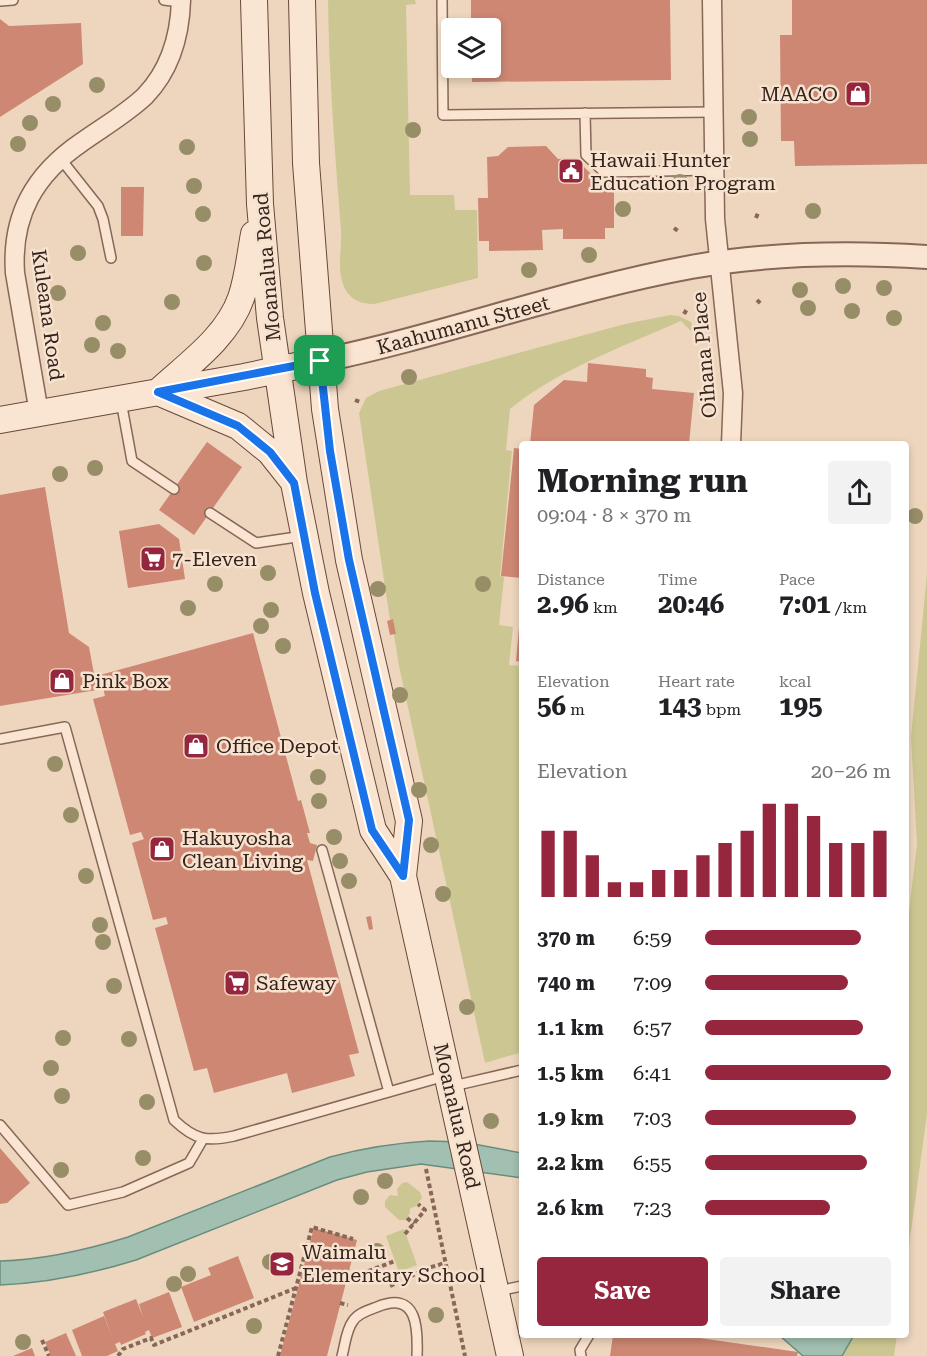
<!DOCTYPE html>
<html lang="en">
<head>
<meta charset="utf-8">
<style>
	body { margin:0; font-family:"Roboto Serif",serif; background:#f2f2f2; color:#202124; height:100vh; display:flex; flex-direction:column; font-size:22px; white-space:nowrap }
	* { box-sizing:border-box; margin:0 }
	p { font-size:20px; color:#757577 }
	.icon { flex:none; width:33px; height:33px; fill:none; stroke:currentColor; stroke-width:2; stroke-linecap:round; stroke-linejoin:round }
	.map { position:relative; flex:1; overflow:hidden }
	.sheet { position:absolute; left:519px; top:441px; width:390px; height:897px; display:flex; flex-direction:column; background:#fff; border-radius:6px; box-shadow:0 3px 9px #0003 }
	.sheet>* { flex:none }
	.tools { position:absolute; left:441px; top:18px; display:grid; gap:12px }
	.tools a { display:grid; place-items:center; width:60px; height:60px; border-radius:6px; background:#fff; box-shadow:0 3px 9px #0003; font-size:30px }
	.pin { position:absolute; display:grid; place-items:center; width:51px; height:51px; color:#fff; margin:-26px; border-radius:12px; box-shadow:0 3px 9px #0006 }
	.round { display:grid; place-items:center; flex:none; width:63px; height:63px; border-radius:6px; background:#f2f2f2 }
	.headline { display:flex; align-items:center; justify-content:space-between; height:102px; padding:0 18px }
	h1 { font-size:33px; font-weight:700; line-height:45px }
	.figures { display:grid; grid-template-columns:repeat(3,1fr); gap:9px; height:102px; padding:6px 18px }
	.figures div { display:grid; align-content:center }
	.figures b { font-size:26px; font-weight:700 }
	.figures small { font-size:16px; font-weight:400 }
	.figures p { font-size:16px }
	.chart { height:168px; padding:12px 18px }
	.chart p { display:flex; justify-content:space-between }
	.chart svg { width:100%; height:108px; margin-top:6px; stroke:#96263e; stroke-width:6 }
	.primary-button { display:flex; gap:12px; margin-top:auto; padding:12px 18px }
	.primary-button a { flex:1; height:69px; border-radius:6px; background:#96263e; color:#fff; font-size:24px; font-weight:700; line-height:69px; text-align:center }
	.primary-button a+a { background:#f2f2f2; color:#202124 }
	ul { padding:0 18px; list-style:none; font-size:20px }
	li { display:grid; grid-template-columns:96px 72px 1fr; align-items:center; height:45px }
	li i { height:15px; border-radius:8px; background:#96263e }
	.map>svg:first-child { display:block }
	.green { fill:#ccc792 }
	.water { fill:#a2c0b1; stroke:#698d7d; stroke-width:1.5 }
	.building { fill:#cd8773 }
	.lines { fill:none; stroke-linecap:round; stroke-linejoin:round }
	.service-casing { stroke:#876757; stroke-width:12 }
	.minor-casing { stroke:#876757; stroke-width:21 }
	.tertiary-casing { stroke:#876757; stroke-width:26 }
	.secondary-casing { stroke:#68483a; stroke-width:28 }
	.path { stroke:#876757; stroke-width:4; stroke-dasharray:4.5 3; stroke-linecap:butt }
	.service { stroke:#f9e5d1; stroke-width:9 }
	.minor { stroke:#f9e5d1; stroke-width:18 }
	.tertiary { stroke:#f9e5d1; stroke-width:22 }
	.secondary { stroke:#f9e5d1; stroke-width:26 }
	.tree { fill:#978e68 }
	.route-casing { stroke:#fff; stroke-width:12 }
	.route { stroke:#1a73e8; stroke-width:8 }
	.labels { text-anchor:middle; stroke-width:5; stroke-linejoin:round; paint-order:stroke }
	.poi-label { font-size:20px; fill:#36231c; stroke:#f6e2ce; text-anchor:start }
	.street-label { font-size:20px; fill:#36231c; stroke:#f6e2ce }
</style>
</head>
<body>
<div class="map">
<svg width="927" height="1356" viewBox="0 0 927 1356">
	<rect width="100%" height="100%" fill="#eed6be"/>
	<path class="green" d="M328,0H415L416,4L406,5L410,195H454L455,210H477L478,278L375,304C360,304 348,299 343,284C337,269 342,247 341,230C335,153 329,77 328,0Z
		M670,315L679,316L691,322L695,335L681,321C623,347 559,369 510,409L506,450L512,451L500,576L504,577L499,625L513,627L509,665L522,666V1052L485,1063L399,666L394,635L396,634L393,619L390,620L359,413L366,398L379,391L625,324Z
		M927,574V1114L906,1268V937L917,844L911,737Z
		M407,1182L420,1192L422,1198L415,1207L410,1208V1213L405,1220H399L385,1207V1201L390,1195L398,1196L397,1189L402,1183Z
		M404,1229L417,1265L399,1272L386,1236Z
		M854,1335H897L894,1356H842Z"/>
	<path class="water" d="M429,1141L463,1142L522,1153V1178L421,1164L367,1172L337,1180L136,1260C91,1274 47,1283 0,1285V1261C44,1260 86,1250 128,1237L330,1157C363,1148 395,1143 429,1141Z
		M779,1335H854L842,1356H803Z"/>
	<path class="building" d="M471,0H670L671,80L472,82V68H490V28H471Z
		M792,0H927V164L795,166L794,141H781L780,35H792Z
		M0,19L9,26L81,23L83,64L0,117Z
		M546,146L558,159L575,158L603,186H614V228H605V239H563V229L542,230L543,250L489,251V241H479L478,198H488L487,157L498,156L508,147Z
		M121,187H144L143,236H121Z
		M588,363L646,369V377L653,378L652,389L694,393L689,444H530L534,405L564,380L587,382Z
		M207,442L242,467L194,535L159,510Z
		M514,448L522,449V578L501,576Z
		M45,487L69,633L89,647L97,690L0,706V495Z
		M159,524L179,539L185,579L128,588L119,531Z
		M520,616H522V662L516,661Z
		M393,619L396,634L390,635L387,621Z
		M253,633L298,801L301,800L310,833H307L310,843L317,845L313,861L307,860L359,1053L349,1055L355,1076L292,1093L287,1073L214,1093L207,1068L194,1071L155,928L168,924L166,917L153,920L132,843L144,839L141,832L130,835L93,699L105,696L100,675Z
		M371,916L373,929L369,930L366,917Z
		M0,1148L30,1183L7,1203L0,1204Z
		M314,1228L357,1240L327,1356H280Z
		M238,1256L254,1298L194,1322L181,1287L211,1275L208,1268Z
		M169,1292L182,1327L152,1338L149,1330L145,1332L146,1334L121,1345L120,1342L115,1344L118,1351L107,1356H82L72,1330L104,1316L113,1340L103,1312L136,1299L143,1317L139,1304Z
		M66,1333L76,1356H51L45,1342Z
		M613,1335H679L798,1352L797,1356H610Z
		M32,1348L35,1356H13Z"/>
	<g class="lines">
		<g class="service-casing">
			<path id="service" d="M164,0L181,2
				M442,0L443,115L714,112
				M0,1L13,0
				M585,113L586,155L604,172L715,170
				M60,158L98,206L103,219L111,258
				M121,401L132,461L174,489
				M210,513L256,543L303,536
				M0,739L65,727L174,1120C195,1140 207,1142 234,1136L445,1076
				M322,850L389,1092
				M453,1086L522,1070
				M0,1125L68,1205L123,1192L189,1163L203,1139
				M498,1291L522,1286
				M342,1356C345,1345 346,1330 353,1321C358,1313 369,1310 377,1307C418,1290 418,1329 417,1356
				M581,1356L580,1350L589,1335"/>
		</g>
		<g class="minor-casing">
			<path id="minor" d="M712,0L715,219L733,393L731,444
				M39,413L15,273C11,215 35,174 82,142C103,127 126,114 145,96C170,70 180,35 181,0"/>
		</g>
		<g class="tertiary-casing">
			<path id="tertiary" d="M320,361C445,335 566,290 691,267C769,253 848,252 927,257"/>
		</g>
		<g class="secondary-casing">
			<path id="secondary" d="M254,0L260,204L270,318L294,483L316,593L373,830L403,876
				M302,0L306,163L325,409L349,560L409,821L403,876L510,1356
				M158,392C187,365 227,338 241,298C248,278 250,255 254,234
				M158,392L238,426L270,452L293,481
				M0,420L244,377L320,361"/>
		</g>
		<path class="path" d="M756,218L758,213
			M674,228L678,231
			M757,300L761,304
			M684,314L687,309
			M355,400L360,402
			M426,1169L465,1356
			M407,1218L414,1224
			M405,1234L425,1210L418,1204
			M347,1279L395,1261
			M390,1286L428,1268L445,1263
			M340,1303L348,1305
			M42,1340L49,1356
			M118,1356L123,1349L151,1338L154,1345L296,1288
			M278,1356L312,1227L353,1239"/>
		<use href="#service" class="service"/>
		<use href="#minor" class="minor"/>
		<use href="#tertiary" class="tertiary"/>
		<use href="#secondary" class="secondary"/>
	</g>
	<g class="tree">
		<circle cx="97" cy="85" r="8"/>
		<circle cx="53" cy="104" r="8"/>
		<circle cx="749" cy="117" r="8"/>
		<circle cx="30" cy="123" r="8"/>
		<circle cx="413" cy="130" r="8"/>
		<circle cx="750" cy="139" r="8"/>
		<circle cx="18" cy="144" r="8"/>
		<circle cx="187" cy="147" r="8"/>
		<circle cx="680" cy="182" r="8"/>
		<circle cx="194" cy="186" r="8"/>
		<circle cx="623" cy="209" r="8"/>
		<circle cx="813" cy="211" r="8"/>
		<circle cx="203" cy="214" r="8"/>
		<circle cx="78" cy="253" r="8"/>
		<circle cx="589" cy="255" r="8"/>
		<circle cx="204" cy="263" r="8"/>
		<circle cx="529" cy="270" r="8"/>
		<circle cx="843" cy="286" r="8"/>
		<circle cx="884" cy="288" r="8"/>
		<circle cx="800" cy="290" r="8"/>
		<circle cx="58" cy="293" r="8"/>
		<circle cx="172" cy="302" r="8"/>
		<circle cx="808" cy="308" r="8"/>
		<circle cx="852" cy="311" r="8"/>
		<circle cx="894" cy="318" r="8"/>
		<circle cx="103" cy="323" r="8"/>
		<circle cx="92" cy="345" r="8"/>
		<circle cx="118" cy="351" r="8"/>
		<circle cx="409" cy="377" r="8"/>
		<circle cx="95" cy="468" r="8"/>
		<circle cx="60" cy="474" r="8"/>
		<circle cx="915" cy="516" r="8"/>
		<circle cx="268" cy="573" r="8"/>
		<circle cx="215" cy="584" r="8"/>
		<circle cx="483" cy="584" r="8"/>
		<circle cx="378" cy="589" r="8"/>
		<circle cx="188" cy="608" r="8"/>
		<circle cx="271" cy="610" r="8"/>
		<circle cx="261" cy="626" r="8"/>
		<circle cx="283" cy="646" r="8"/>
		<circle cx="400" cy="695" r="8"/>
		<circle cx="55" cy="764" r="8"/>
		<circle cx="318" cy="777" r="8"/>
		<circle cx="419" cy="790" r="8"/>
		<circle cx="319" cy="801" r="8"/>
		<circle cx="71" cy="815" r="8"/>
		<circle cx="334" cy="837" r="8"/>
		<circle cx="431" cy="845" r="8"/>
		<circle cx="340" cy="861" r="8"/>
		<circle cx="86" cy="876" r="8"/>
		<circle cx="349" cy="881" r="8"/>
		<circle cx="443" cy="894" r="8"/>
		<circle cx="100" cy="925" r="8"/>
		<circle cx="103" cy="942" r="8"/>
		<circle cx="114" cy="986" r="8"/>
		<circle cx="467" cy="1007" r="8"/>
		<circle cx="63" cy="1038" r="8"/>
		<circle cx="129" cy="1039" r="8"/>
		<circle cx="51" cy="1068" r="8"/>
		<circle cx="62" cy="1096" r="8"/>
		<circle cx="147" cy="1102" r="8"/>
		<circle cx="491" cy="1121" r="8"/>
		<circle cx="143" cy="1158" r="8"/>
		<circle cx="61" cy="1170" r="8"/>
		<circle cx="385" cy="1181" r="8"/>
		<circle cx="361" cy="1197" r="8"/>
		<circle cx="377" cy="1251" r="8"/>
		<circle cx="270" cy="1262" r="8"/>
		<circle cx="188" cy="1274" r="8"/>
		<circle cx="174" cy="1284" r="8"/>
		<circle cx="436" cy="1315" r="8"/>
		<circle cx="254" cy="1326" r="8"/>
		<circle cx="23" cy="1342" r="8"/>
	</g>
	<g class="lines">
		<g class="route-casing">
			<path id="route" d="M320,361L330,451L349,560L409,820L403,876L372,830L315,593L294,483L270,452L238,426L158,392Z"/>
		</g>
		<use href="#route" class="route"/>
	</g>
	<defs>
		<g id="shop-square" transform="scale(1.35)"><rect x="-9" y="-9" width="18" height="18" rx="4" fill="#96263e" stroke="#f6e2ce"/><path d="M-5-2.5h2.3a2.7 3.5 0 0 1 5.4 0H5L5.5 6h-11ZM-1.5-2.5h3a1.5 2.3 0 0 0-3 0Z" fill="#fff"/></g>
		<g id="civic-square" transform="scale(1.35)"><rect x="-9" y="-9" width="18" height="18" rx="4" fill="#96263e" stroke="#f6e2ce"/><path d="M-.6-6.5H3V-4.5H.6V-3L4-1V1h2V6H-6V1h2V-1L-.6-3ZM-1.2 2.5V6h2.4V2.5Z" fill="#fff"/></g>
		<g id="supermarket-square" transform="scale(1.35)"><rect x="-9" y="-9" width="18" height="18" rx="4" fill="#96263e" stroke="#f6e2ce"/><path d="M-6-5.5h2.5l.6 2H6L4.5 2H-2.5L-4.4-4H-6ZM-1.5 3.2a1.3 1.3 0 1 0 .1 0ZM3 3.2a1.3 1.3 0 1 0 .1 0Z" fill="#fff"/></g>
		<g id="school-square" transform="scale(1.35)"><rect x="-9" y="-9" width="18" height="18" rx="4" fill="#96263e" stroke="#f6e2ce"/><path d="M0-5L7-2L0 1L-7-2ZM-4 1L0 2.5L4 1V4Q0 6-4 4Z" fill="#fff"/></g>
	</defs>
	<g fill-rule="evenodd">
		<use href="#shop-square" x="858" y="94"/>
		<use href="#civic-square" x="571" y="171"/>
		<use href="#supermarket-square" x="153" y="559"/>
		<use href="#shop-square" x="62" y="681"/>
		<use href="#shop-square" x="196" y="746"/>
		<use href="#shop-square" x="162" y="849"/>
		<use href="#supermarket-square" x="237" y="983"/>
		<use href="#school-square" x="282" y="1264"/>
	</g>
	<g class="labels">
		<g class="poi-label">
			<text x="838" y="101" text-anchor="end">MAACO</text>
			<text x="590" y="167">Hawaii Hunter<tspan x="590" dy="23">Education Program</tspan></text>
			<text x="172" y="566">7-Eleven</text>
			<text x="82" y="688">Pink Box</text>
			<text x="216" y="753">Office Depot</text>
			<text x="182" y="845">Hakuyosha<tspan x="182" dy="23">Clean Living</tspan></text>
			<text x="256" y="990">Safeway</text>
			<text x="302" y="1259">Waimalu<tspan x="302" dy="23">Elementary School</tspan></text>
		</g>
		<g class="street-label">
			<text transform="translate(267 267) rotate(-95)" y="7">Moanalua Road</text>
			<text transform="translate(48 315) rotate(82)" y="7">Kuleana Road</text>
			<text transform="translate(463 325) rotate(-15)" y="7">Kaahumanu Street</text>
			<text transform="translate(704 355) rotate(-95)" y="7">Oihana Place</text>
			<text transform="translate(457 1116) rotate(77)" y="7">Moanalua Road</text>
		</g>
	</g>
</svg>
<div class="tools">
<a><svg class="icon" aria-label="layers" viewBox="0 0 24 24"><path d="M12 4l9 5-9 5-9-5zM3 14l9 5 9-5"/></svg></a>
</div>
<div class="pin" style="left:320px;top:361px;background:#1e9e55"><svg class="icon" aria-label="arrive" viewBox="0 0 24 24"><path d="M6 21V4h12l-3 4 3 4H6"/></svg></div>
<section class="sheet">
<div class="headline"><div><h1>Morning run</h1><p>09:04 · 8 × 370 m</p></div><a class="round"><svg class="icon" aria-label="share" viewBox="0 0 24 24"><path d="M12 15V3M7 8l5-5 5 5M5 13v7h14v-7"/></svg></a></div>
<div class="figures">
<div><p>Distance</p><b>2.96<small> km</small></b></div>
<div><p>Time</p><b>20:46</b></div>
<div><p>Pace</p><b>7:01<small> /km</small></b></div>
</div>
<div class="figures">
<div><p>Elevation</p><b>56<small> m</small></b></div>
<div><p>Heart rate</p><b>143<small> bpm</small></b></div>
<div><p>kcal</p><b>195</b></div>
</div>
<div class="chart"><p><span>Elevation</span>20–26 m</p>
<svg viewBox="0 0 160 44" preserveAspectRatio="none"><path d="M5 44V17M15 44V17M25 44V27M35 44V38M45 44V38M55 44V33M65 44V33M75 44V27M85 44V22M95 44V17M105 44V6M115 44V6M125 44V11M135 44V22M145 44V22M155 44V17"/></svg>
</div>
<ul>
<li><b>370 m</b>6:59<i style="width:84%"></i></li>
<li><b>740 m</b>7:09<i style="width:77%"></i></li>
<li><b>1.1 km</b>6:57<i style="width:85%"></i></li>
<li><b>1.5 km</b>6:41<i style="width:100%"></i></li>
<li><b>1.9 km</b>7:03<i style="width:81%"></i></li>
<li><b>2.2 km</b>6:55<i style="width:87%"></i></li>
<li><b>2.6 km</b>7:23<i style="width:67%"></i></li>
</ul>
<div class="primary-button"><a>Save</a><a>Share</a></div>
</section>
</div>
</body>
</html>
